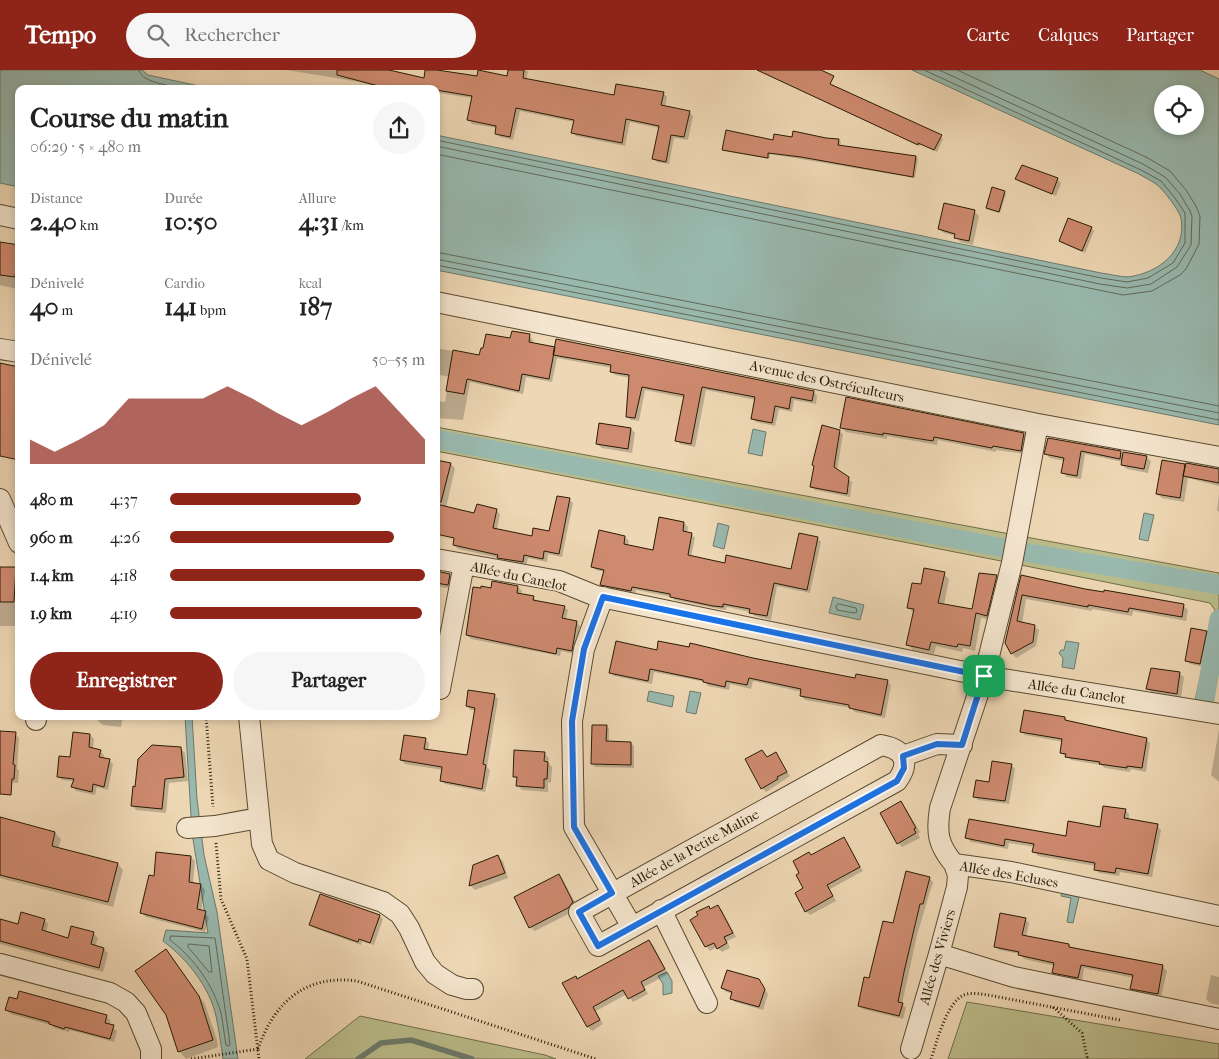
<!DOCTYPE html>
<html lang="fr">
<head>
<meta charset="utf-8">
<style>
	body { margin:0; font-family:"IM FELL French Canon",serif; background:#f6f6f6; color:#222; height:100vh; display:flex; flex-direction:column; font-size:19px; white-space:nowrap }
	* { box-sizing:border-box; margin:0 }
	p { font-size:16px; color:#767676 }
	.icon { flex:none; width:28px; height:28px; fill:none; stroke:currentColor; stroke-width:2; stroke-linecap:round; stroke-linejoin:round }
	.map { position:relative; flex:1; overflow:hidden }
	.drawer { position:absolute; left:15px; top:15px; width:425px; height:635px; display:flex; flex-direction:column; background:#fff; border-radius:10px; box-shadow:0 2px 8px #0003 }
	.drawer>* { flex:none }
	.buttons { position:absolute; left:1154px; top:15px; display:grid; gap:10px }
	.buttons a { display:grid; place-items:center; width:50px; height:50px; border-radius:50%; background:#fff; box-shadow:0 2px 8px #0003; font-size:25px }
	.pin { position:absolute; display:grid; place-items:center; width:42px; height:42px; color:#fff; margin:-21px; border-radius:10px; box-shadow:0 2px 8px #0006 }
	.round { display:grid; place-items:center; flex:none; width:52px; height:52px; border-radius:26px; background:#f6f6f6 }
	.headline { display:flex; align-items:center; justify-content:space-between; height:85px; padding:0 15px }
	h1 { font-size:28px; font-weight:700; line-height:38px }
	.figures { display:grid; grid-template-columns:repeat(3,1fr); gap:8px; height:85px; padding:5px 15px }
	.figures div { display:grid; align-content:center }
	.figures b { font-size:25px; font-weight:700 }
	.figures small { font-size:14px; font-weight:400 }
	.figures p { font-size:14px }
	.chart { height:140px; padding:10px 15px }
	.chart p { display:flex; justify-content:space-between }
	.chart svg { width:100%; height:90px; margin-top:5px; fill:#8f2418; opacity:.7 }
	.button { display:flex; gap:10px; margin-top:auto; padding:10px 15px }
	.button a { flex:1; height:58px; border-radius:30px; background:#8f2418; color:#fff; font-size:20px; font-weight:700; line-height:58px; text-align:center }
	.button a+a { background:#f6f6f6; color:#222 }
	ul { padding:0 15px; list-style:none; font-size:16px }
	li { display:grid; grid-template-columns:80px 60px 1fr; align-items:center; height:38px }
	li i { height:12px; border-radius:6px; background:#8f2418 }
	header { display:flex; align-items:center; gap:30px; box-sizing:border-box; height:70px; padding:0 25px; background:#8f2418; color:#fff }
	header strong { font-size:24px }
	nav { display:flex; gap:28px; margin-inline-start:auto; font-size:18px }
	.search { width:350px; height:45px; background:#f6f6f6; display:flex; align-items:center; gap:12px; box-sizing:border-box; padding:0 18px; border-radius:28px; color:#767676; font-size:19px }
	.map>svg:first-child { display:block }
	.green { fill:#bbbd8b; stroke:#726c48 }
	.water { fill:#99b9af; stroke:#6c7a6b; fill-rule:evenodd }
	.shadow { fill:#0003; fill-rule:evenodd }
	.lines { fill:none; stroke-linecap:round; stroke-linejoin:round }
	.shore { stroke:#616a5a; stroke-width:1 }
	.stream { stroke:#6c7a6b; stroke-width:5.5 }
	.canal { stroke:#99b9af; stroke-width:19 }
	.building { fill:#ce8a6f; stroke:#291b05 }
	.minor-casing { stroke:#5a4a31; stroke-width:22 }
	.path { stroke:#291b05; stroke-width:3; stroke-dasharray:1 2.5; stroke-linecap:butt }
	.minor { stroke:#f4e5ce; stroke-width:20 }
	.route-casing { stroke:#fff; stroke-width:10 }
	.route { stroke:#1a73e8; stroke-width:6 }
	.labels { text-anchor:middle; stroke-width:4; stroke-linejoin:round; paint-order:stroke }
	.street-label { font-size:14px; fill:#291b05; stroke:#f4e5ce }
</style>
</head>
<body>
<header>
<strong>Tempo</strong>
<div class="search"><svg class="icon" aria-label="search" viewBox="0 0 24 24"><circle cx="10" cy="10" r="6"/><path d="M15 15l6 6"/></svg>Rechercher</div>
<nav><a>Carte</a><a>Calques</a><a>Partager</a></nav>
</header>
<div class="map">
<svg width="1219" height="989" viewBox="0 0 1219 989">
	<rect width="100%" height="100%" fill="#eed7b4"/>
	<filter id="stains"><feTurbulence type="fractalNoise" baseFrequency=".004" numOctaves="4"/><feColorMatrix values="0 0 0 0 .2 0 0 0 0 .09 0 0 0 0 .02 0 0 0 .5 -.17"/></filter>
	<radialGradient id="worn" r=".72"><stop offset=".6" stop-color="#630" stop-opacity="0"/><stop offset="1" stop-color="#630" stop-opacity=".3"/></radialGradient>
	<path class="green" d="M436,357L1219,503V597L1210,638L1194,635L1215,540L1210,533L996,490L436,381Z
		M967,932L1219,974V989H948Z
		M360,946L545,985L556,989H305Z"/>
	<path class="water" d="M0,0H142L148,5L213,19H19V117L0,113Z
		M912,0H1200L1219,9V355L436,200V65L1101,203C1110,204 1120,207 1128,207C1159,203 1187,181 1181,148C1179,140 1163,119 1156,114C1150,110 1144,107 1139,104ZM1162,24H1195V56H1162Z
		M753,359L766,362L762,386L748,383Z
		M1144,443L1154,445L1148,471L1139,469Z
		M718,453L729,456L724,479L713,476Z
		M833,527L864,535L860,550L829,543Z
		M1066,571L1079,573L1074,599L1062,597L1063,588L1059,583L1061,580H1064Z
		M649,621L674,626L672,637L647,631Z
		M690,621L701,623L696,644L686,642Z
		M185,646H192L197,729L204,785L217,842L238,989H223C221,975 219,960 216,946C209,916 187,889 163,871L166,860L208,863L192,763Z
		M1062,823L1079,827L1073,853L1067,852L1071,828L1061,826Z
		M667,902L672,911V923L663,925V914L658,906Z"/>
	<path class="shadow" d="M287,0H393L392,2L425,9L426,0L478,8H508L510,0H526L528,2L526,10L615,26L663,23L667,27L665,37L689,42L693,46L688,70L674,68L669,94L657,92L653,88L659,58L630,52L625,76L576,66L572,62L574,52L520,41L513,70L500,67L496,64L497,58L472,54L469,50L473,28L437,23L436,28V19H383L360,12Z
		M757,0H802L943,69L937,82L920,74V76Z
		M793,68L839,70L841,72L840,76L916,87L918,89L915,108L770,84L769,89L725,81L723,79Z
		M1017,109H1057L1061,113L1056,126L1020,112Z
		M1004,122L1006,124L1000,143L989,140L987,138Z
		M945,135L975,142L979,146L973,175L960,172L956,166L944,163L939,159Z
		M1091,158L1094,161L1085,183L1064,174L1060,171Z
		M0,174L19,177L17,219L0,215Z
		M529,266L533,270V274L814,322L817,326L816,334L794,330L792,342L779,339L775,356L756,352L752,348L756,330L706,320L695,377L680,374L677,370L685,328L645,320L639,351L631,350L627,346L630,308L615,305L611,301L612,298L557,288L552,312L526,307L523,324L470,312L463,350L436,348V331L445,332L449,307L436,304V278L480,286L511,269Z
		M842,358L1024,364L1028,369L1025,384L996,380V382L938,370L937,375L887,366V369L846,362Z
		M631,359L635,363L632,383L602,378L597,374Z
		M839,361L843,364L837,401L852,412L850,427L815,420L811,417Z
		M1048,369L1121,382L1124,386L1146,387L1151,391L1148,403L1127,399L1122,395L1123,392L1085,384L1081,409L1067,407L1063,403L1065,391L1050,388L1046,384Z
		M436,393L451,394L455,398L446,438L475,445L496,440L500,444L497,460L532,468L550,462L569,429L573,433L562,487L548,484L547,492L528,488L526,496L503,491L499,488L458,479L454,475L455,470L441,467L437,463L436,459ZM439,463L461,468L460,471L439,466Z
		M1185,395L1186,397L1219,400V416L1188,408L1184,432L1162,428L1157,424Z
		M1219,423V442L1217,440Z
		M684,453L688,457L687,463L691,464L695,468L691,487L726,495L792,501L817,468L821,472L810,523L777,516L771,550L755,546L750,542L727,537L726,540L718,539L675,530L672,527L636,520L635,524L605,518L601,514L604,502L596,500L592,497L625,467L629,471L628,476L654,481Z
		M0,498H15L19,502V556H0Z
		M436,502L449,505L454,509L452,519L436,516Z
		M944,504L949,509L944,535L973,541L996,507L1001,512L992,550L981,548L975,581L963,578L962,582L936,576L934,584L913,580L908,575L914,543L909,538L922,516Z
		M1022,507L1085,520L1184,536L1188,540L1186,551L1133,541L1132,546L1092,539V541L1026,529L1022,554L1034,556L1039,560L1036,576L1016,588L1012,583Z
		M493,513L518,517L522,521L521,525L533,527L537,532L564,537L568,540L566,550L576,552L580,556L575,584L561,581L560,586L471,569L467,565L492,519Z
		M436,554L444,558L439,583L436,582Z
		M1206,562L1210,566L1207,582L1219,584V600L1190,594L1186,590Z
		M658,581L753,589L856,610L887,611L891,615L885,648L855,642L851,638L805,630L801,626L802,622L753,611L751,619L730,614L729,620L708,616L705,612L654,602L652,614L614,606L610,602Z
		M1152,599L1180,604L1184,607L1181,627L1151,622L1147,618Z
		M494,625L498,629L487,697L490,700L485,722L445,714L441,710L443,700L405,694L401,690L425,669L429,673L428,680L468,686L476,641L471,640L467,636Z
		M99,646H123L121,657L103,655L98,651Z
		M1065,648L1068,652L1146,669L1150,673L1146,702L1131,699L1130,702L1105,698L1101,695L1071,690L1061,683L1063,672L1025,665L1021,661Z
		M606,656L609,659V672L631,673L634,676V698L595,697L592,693Z
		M1219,659V712L1211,705Z
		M0,662L15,664L19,668L17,699L19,700L18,713L0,711Z
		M74,664L90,665L94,669L93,679L100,681L104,685L103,689L109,690L113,694L108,720L97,717L95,725L76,721L73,717L74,711L62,710L58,706L71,689Z
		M180,678L185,683L188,711L169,713L166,743L136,740L132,735L136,718Z
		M762,682L768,688L776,684L790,706L766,722L762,718Z
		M544,683L549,688L548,693L552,697L551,713L548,712V722L522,720L518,716V710L514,706Z
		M1011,695L1015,699L1009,734L978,730L974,726Z
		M901,733L905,737L920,762L918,764L920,768L902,777L898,773Z
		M1125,740L1129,744V750L1157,756L1161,760L1152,807L1120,802L1119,806L1099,803L1095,799V796L1038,786L1034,782V777L1009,773L1008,779L971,772L967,768H1067L1101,758Z
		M0,749L55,763L61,769L58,779L118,794L123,800L113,837L0,808Z
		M844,769L848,773L863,801L830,819L836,831L810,845L806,841L805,818L812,786Z
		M191,787L195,791L193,814L201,815L205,820L201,841L209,847L205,862L146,847L142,843L155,807Z
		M498,787L503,791L508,808L475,820L471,816L474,795Z
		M559,805L563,810L577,836L572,842L535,861L530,857Z
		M929,808L933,812L917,865L902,934L906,938L903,949L863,939L859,936L894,854Z
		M718,836L722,840L736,867L727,871L730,878L722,882L717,877L710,881L706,876L711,840Z
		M380,846L383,849L374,875L362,871L361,875L314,858L310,854Z
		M1025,849L1029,853L1026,867L1069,876L1072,879L1163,897L1167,901L1161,928L1136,922L1132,918L1134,908L1084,898L1082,911L1058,906L1053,902L1055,896L1024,889L1020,884L999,880L995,876Z
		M0,850L19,855L44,850L48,854L46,863L68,869L93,863L98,868L95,877L104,879L108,883L103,902L0,874Z
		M649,871L653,875L668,904L644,917L648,924L633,932L627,924L596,941L603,954L592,961L588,957L575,907L578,910Z
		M165,881L172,887L205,934L217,970L218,977L186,989L180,982L167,944Z
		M1211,905L1219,907V935L1210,933L1206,929Z
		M759,910L768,924L763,940L735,932L731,928L733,924L726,922L722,918Z
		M6,940L106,946L111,951L109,955L117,961L114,972L70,960L69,962L55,958L51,955L11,944Z"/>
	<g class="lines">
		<path class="shore" d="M139,0C141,14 176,16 189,19
			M436,70L1101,208L1127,212L1148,208L1173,193L1185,173V143L1175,128L1161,111L1141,100L924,0
			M436,76L1100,214L1127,218L1151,214L1177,197L1191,175L1192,146L1190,141L1180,124L1165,107L1143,94L939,0
			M436,84L1123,225L1152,221L1180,205L1186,199L1199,174L1200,146L1196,136L1186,120L1170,101L1146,87L957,0
			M436,182L1219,336
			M436,189L1219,343
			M436,195L1219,350
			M839,534L856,538L857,542L854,543L837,540L836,536Z
			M171,866L215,868L230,974L229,976L226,975C224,964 223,953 221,943C213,915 194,888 170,870Z
			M189,874L209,876L212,902H209L188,877Z"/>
		<path class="stream" d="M358,989L381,973L411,970L472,989"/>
		<path class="canal" d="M436,369L1035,484L1219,515
			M1204,635L1219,549"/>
	</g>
	<path class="building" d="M337,0H389L424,8L425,0H437L477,6L478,0L507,6L508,0H524L523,8L614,25L616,14L664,22L661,35L690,41L684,67L671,65L666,92L652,89L659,56L626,49L622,73L571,63L574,50L516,38L510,67L495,64L496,56L467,50L472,26L436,20V19H390L337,5Z
		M757,0H821L834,6L830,14L942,65L934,80L918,73V75Z
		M726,60L773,70L774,64L792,67L793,61L826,68L839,69L838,75L916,86L913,107L801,87L768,83V88L722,80Z
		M1022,95L1058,108L1052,124L1015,109Z
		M992,117L1005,121L999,142L986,138Z
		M944,133L975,140L969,171L954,168L955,164L938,159Z
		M1068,148L1092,157L1082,181L1059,171Z
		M0,172L19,175L15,207L0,205Z
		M512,261L530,264L529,272L555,277L549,309L522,304L519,321L467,309L464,324L446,321L453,280L479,285L481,278H483L486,264L510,268Z
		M556,269L814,321L812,331L791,327L789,339L775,336L772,353L751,349L755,327L702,317L691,374L675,371L684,325L642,317L635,348L626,347L629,305L610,302L611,295L553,285Z
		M0,293L19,297V390L0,386Z
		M846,327L1024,363L1021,381L993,376L992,378L934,367L933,371L883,363V365L840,358Z
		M599,353L631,358L628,379L596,374Z
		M822,355L840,360L834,397L849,407L847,424L810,417L814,396L812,395Z
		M1048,368L1121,381L1120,389L1081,381L1077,406L1061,403L1064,388L1044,384Z
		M1123,382L1147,386L1144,399L1121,395Z
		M436,390L451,393L441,432H436Z
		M1162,390L1185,394L1180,428L1156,424Z
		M1186,393L1219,399V413L1183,406Z
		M557,426L570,428L559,484L544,481L543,489L524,485L523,492L497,488L498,485L453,475L454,468L436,464V434L474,443L477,434L497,439L493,458L532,466L533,458L549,461Z
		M659,447L684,452L683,461L692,463L688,485L725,493L726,485L791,499L799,463L818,467L807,520L774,513L767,546L749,543L750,539L723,534V537L713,536L670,527V524L632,517L631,521L600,515L604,500L591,497L599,460L625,466L624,474L653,480Z
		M0,497H16L14,532H0Z
		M924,498L945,502L938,533L972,539L979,503L997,505L987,546L976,543L970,576L958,574L957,577L931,572L929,580L906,575L914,539L907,538L912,513L921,514Z
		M436,501L450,504L448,515L436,513Z
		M1021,505L1085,519L1104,522V520L1184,534L1182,547L1129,538L1128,542L1088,535V537L1022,525L1017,551L1035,555L1033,572L1011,584L1005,573Z
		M492,511L518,516L517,523L534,526L533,530L565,536L562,548L577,551L572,581L557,578L556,584L466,565L473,517L481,518V516L491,518Z
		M1191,558L1207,561L1200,594L1185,591Z
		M616,571L657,580L658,571L689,577L690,573L753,588L855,608L856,604L888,610L881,645L849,638V635L800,626L801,619L749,608L747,615L726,611L725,617L703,612V610L650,599L648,611L609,603Z
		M1151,598L1180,602L1177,624L1146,619Z
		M468,620L495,624L483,694L486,695L482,719L440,711L442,697L400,690L404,665L426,668L424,679L467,685L475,638L466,636Z
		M1024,640L1065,647V650L1147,668L1142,698L1127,696V698L1099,694L1100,692L1065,687L1066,684L1060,683L1062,669L1020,662Z
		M592,655H607L606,671L631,672V695L591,694Z
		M0,661L16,662L13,694L15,695L14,709H12L11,725L0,724Z
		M73,662L90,664L89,677L101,680L99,687L110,689L104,717L93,714L92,722L71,717L74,709L57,707L59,686L70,687Z
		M152,675L181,677L184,707L165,709L162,739L131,736L133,716L135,717L138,689Z
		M514,680L545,682L544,691L548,692L547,709H544V718L516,716L517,707H513Z
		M762,680L767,687L776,682L787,702L777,707L778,709L761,719L745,689Z
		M992,691L1012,694L1005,731L973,727L976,710L989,712Z
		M901,731L916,758L914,759L916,763L897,774L880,743Z
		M1103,736L1126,739L1124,748L1158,754L1148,804L1116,798L1115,803L1094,800L1095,793L1032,782L1034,774L1005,769L1004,776L965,768L969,749L1066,766L1068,751L1100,757Z
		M0,747L55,762L52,776L118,793L108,832L0,805Z
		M844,767L860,797L827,815L833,826L805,842L795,823L803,818L796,805L799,803L793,791L809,782L811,785Z
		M156,782L191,786L189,812L201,814L197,839L206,841L202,859L140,843L149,805L154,806Z
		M498,785L505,803L469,816L473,795Z
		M906,801L930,807L923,834H920L904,902L898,932L903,933L899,946L858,936L864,907L869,908L883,851L893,853Z
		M559,804L573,832L568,838L529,858L514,827Z
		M320,824L380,845L370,873L359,869L358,872L309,855Z
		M718,835L733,863L724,867L727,873L717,879L714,873L705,877L690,850L698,845L696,842L709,836L710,839Z
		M21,842L45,849L42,860L68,868L71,856L94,862L91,874L104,878L99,898L0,871V849L18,854Z
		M1000,843L1026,848L1022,865L1069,874V877L1163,895L1158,924L1130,919L1133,905L1081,895L1078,908L1052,903L1054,893L1018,885L1019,882L994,877Z
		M649,870L665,899L641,912L645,920L628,929L623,920L593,937L600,950L587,957L562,913L576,906L577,909Z
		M166,879L199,926L213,970L178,982L166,945L135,901Z
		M727,900L759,909L765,919L759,937L730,929L732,922L721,918Z
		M19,921L107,945L105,953L114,955L110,969L65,957L64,959L49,954V952L5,940L9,927L17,929Z"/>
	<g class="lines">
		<g class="minor-casing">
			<path id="minor" d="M0,145L19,149
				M436,232L1038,354L1219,387
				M0,279L19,282
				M1038,354L1012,493L984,606L940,738C936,763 938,775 954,794L1011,802L1219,846
				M0,429L19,473
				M436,489L559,511L596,526L984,606L1219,644
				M603,527L584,579L572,651L574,757L632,857
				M440,619L464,494
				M249,646L262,774L269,790L295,803L383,832L400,844L409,858L425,892L435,904L452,915L466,919H473
				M36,650V646
				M881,675C904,679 911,692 897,711L598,876L579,842Z
				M903,686L937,674L962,675
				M187,758L215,756L259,748
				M661,840L707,933
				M939,884L1014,907L1219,949
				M0,894L110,923L126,932L136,943L151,979V989
				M911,979L939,884L957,817L958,805L954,794"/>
		</g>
		<path class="path" d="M206,646L213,737
			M216,773L221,829L247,889L259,989
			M1053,937L1082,963L1087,987L1085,989
			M258,979C274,932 306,904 357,911L596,989
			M191,989L258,979
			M931,989C937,972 946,933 964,925C971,922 980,924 988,925L1120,950"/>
		<use href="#minor" class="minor"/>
	</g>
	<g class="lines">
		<g class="route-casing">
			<path id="route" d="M603,527L984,606L962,675L937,674L903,686L904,698L897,711L598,876L579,842L612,823L574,757L572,651L584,579Z"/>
		</g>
		<use href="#route" class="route"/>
	</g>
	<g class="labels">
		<g class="street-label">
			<text transform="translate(827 311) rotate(12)" y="5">Avenue des Ostréiculteurs</text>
			<text transform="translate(519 506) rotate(12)" y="5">Allée du Canelot</text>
			<text transform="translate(1077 621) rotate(9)" y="5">Allée du Canelot</text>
			<text transform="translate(694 778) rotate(-29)" y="5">Allée de la Petite Maline</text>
			<text transform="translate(1009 804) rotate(10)" y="5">Allée des Ecluses</text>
			<text transform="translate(937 887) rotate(-74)" y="5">Allée des Viviers</text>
		</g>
	</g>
	<rect width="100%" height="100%" filter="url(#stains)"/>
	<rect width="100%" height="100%" fill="url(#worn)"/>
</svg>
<div class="buttons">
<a><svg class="icon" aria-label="locate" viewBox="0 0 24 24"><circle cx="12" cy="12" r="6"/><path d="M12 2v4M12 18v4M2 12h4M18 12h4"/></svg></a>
</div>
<div class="pin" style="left:984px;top:606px;background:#1e9e55"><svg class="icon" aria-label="arrive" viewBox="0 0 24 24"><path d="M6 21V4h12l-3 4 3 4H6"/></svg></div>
<section class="drawer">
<div class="headline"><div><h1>Course du matin</h1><p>06:29 · 5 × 480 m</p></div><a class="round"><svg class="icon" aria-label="share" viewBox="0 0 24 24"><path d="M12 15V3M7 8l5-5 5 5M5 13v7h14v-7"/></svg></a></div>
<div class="figures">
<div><p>Distance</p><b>2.40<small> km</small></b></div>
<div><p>Durée</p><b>10:50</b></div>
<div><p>Allure</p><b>4:31<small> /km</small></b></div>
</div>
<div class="figures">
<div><p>Dénivelé</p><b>40<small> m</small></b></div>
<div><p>Cardio</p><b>141<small> bpm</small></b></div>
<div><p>kcal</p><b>187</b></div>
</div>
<div class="chart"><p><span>Dénivelé</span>50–55 m</p>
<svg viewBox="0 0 160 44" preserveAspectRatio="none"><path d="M0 44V32L10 38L20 32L30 25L40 12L50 12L60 12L70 12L80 6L90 12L100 19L110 25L120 19L130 12L140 6L150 19L160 32V44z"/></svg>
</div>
<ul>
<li><b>480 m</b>4:37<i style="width:75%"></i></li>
<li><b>960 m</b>4:26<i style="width:88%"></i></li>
<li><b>1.4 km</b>4:18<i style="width:100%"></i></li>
<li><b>1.9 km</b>4:19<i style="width:99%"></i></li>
</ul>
<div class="button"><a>Enregistrer</a><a>Partager</a></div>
</section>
</div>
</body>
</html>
